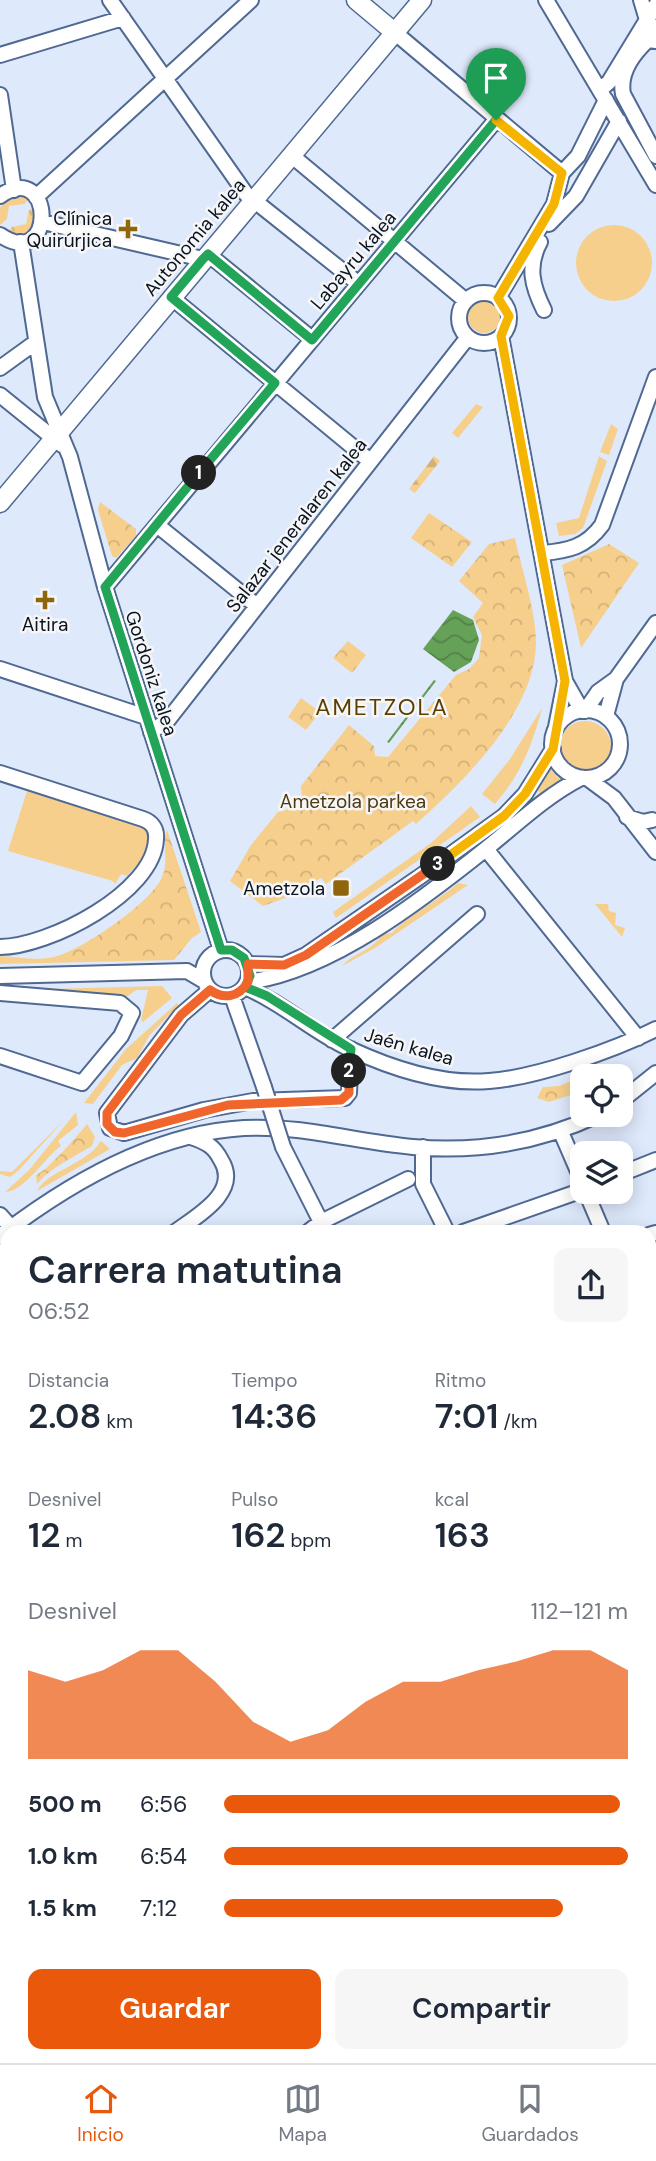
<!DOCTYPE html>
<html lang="es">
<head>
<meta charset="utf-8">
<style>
	body { margin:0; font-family:"DM Sans",sans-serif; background:#f6f6f7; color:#1f2937; height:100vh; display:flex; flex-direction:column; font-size:26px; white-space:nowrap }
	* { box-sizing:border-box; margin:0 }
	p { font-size:23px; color:#747a83 }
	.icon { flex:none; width:38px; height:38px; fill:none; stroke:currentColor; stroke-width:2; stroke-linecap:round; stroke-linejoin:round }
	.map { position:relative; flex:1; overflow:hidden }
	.side { position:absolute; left:0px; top:1225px; width:656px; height:838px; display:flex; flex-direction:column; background:#fff; border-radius:21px 21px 0 0; box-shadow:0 4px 18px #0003 }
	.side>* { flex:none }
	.buttons { position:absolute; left:570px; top:1064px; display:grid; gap:14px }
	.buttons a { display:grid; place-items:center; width:63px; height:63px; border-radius:14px; background:#fff; box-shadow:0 4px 18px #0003; font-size:35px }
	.pin { position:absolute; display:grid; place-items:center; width:60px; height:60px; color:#fff; margin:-72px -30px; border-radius:50% 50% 50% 0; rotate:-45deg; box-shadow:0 0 7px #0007 }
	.pin .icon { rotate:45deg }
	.km { position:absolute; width:35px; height:35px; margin:-18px; border-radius:50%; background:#222; color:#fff; font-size:19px; line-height:35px; text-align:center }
	.round { display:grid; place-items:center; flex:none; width:74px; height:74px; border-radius:14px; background:#f6f6f7 }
	.overview { display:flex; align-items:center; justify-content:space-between; height:119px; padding:0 28px }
	h1 { font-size:38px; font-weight:600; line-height:52px }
	.stats { display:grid; grid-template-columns:repeat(3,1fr); gap:10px; height:119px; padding:7px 28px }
	.stats div { display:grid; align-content:center }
	.stats b { font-size:35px; font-weight:600 }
	.stats small { font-size:19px; font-weight:400 }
	.stats p { font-size:19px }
	.chart { height:196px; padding:14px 28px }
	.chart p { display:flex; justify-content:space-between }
	.chart svg { width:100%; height:126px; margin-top:7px; fill:#ea580c; opacity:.7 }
	.action { display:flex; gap:14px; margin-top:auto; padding:14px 28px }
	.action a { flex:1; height:80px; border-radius:14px; background:#ea580c; color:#fff; font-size:28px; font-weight:600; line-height:80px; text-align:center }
	.action a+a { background:#f6f6f7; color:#1f2937 }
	ul { padding:0 28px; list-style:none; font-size:23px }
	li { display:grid; grid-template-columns:112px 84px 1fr; align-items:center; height:52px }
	li i { height:18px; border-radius:9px; background:#ea580c }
	.menu { display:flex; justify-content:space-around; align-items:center; height:98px; border-top:2px solid #e0e1e3; background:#fff; font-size:19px; color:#747a83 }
	.menu a { display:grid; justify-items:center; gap:4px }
	.menu .current { color:#ea580c }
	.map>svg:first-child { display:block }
	.green { fill:#f7cf8c }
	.forest { fill:url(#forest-firs) }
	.park { fill:url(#park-crowns) }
	.water { fill:url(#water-waves) }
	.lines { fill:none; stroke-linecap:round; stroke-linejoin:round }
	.minor-casing { stroke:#4f6992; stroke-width:18 }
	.major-casing { stroke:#4f6992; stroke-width:21 }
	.highway-casing { stroke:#4f6992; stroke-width:24 }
	.minor { stroke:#fff; stroke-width:14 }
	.major { stroke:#fff; stroke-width:18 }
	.highway { stroke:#fff; stroke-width:21 }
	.minor-bridge-casing { stroke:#4f6992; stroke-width:18; stroke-linecap:butt }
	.minor-bridge { stroke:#fff; stroke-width:14 }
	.split-1-casing { stroke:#fff; stroke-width:14 }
	.split-2-casing { stroke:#fff; stroke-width:14 }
	.split-3-casing { stroke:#fff; stroke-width:14 }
	.split-4-casing { stroke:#fff; stroke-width:14 }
	.split-1 { stroke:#22a559; stroke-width:9 }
	.split-2 { stroke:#22a559; stroke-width:9 }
	.split-3 { stroke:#f0652b; stroke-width:9 }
	.split-4 { stroke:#f5b400; stroke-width:9 }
	.poi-dot { fill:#8f660c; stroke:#f6f6f6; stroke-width:2.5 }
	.labels { text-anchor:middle; stroke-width:5; stroke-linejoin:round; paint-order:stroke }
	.poi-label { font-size:19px; fill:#081222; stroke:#f6f6f6; text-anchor:end }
	.street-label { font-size:19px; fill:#081222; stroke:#f6f6f6 }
	.park-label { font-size:19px; fill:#4d3812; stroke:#f6f6f6 }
	.quarter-label { font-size:23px; letter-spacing:2px; fill:#5a3e00; stroke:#f6f6f6 }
</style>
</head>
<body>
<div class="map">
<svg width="656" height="2063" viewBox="0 0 656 2063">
	<defs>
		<pattern id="forest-firs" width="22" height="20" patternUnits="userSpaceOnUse" patternTransform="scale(1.75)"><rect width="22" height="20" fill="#f7cf8c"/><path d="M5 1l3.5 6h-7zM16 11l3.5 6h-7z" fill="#d2b178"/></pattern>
		<pattern id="park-crowns" width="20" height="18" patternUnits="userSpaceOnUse" patternTransform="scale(1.75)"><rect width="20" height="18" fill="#f7cf8c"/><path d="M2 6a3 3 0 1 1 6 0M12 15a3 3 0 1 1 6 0" fill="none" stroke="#d2b178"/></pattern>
		<pattern id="water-waves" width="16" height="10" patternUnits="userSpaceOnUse" patternTransform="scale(1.75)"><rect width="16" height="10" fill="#66a158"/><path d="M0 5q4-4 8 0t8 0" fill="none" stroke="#528248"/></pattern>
	</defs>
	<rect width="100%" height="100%" fill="#dee9fc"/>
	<path class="green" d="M576 263a38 38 0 1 1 76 0a38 38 0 1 1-76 0Z
		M468 317a16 16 0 1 1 32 0a16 16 0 1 1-32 0Z
		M611,424L618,429L609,455L600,452Z
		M599,456L607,461L583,528L575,534L559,536L556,523L579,518Z
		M542,708C532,746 521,774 495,804L482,794L510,759Z
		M559 747a26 26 0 1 1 52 0a26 26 0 1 1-52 0Z
		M548,765L557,777L565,780L543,796L535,787Z
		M27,791L145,828L150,838L140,861L127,876L121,874L115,884L113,881L8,851Z
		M471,806L480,817L336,918L333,912L431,843Z
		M458,883L468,885L375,948L342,966C353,953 374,950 382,934L392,933C403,919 441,899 458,883Z
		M595,904H608L609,911L616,913L615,925L625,928L622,937Z
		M162,986L172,998L143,1022L141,1020L148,990H136L128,996L115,999L8,990Z
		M177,1003L179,1005L149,1036L137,1058L122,1065L93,1104L84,1103L126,1049Z
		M76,1112L78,1125L58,1141L61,1146C45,1157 24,1192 5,1192L29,1170Z
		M65,1119L19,1170L10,1177L0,1174V1171L12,1172Z
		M101,1141L110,1149L37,1191C48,1170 86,1165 101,1141Z
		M649,1500L656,1506V1568L649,1561Z
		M7,1884V2032L0,2036V1885Z
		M48,2056H194V2063H45Z
		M208,2056H361L364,2063H209Z"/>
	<path class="forest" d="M476,404L483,407L458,438L452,433Z
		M434,456L440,461L415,493L409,489Z
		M0,1630L7,1640V1694L0,1693Z
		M0,1716L7,1718V1873L0,1875V1848L3,1844L0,1820Z
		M7,2032V2056H48L45,2063H23L14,2058L0,2063V2036Z"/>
	<path class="park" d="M14,196L30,199L24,204L9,206L7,219L0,225V207Z
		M36,207L32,231L17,236L7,233L12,227L26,224L29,210Z
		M100,502L136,529V536L116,558L112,556L98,510Z
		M429,513L472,542L452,567L411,538Z
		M515,538C522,572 536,609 536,644C535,712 463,782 416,824L413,821L326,884L321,878L288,897L263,906L230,881L251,845L278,812L297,807L302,797L301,786L349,725L374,746L375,756L388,757L456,675L469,669L479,658L482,635L473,617L483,603L459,581L489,544Z
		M609,544L639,563L581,648L562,565Z
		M348,641L366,655L352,673L333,658Z
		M301,698L320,712L306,730L288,717Z
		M167,830L201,932L192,938L174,960L0,964V956C17,957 37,961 54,957C81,951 152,902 162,877C169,862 162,843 167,830Z
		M583,1076V1091L549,1102L537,1098L543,1087L559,1086Z
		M87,1124L95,1137L92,1146C74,1157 51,1167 37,1184L36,1175C47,1171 78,1135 87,1124Z
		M656,1857V1971L649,1977V1864Z"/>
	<path class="water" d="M453,610L473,620L479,640L471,662L454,672L423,649Z
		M434,680L436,681L389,743L387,742Z"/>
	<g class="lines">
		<g class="minor-casing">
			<path id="minor" d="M110,0L246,194L359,284
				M546,0L656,185
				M641,0L647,20L656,31
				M387,26L562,173
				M656,41L648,40C633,54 619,73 623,94L656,156
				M0,55L123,18
				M600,90L609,82L656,5
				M0,95L14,190
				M291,155L466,301
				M0,196C55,158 56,273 0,235
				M36,197L251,0
				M43,222L203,259
				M549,224L576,196L619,121
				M21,242L45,397L70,457L105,587L221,950
				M540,242C527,266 532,286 544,310
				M208,254L312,339
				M459 318a25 25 0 1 1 50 0a25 25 0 1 1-50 0Z
				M171,297L370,461
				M498,298L554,204L562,173L578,156L606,100
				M501,336L565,681L582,711
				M0,368L36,342
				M0,395L62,445
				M157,525L257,606
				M542,553C568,551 586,547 602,525L656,377
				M105,587L496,120
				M0,669L146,717
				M552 744a34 34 0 1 1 68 0a34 34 0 1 1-68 0Z
				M585,711L598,692L616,679
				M606,716L616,679L656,623
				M556,727L565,681
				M151,732L168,720L468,337
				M0,773L143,819C152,822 157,829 156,839C154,893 48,947 0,947
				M587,778L614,798L656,852
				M627,817L643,822L652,820
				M486,849L638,1038
				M203 973a23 23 0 1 1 46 0a23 23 0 1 1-46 0Z
				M248,964L284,965L306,955L418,878L504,816L525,794L553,749
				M0,976L187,971L204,981
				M248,982C331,971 422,900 487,848C518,823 546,796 581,778
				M245,987C283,1003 313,1032 350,1049C391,1068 443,1085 489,1081C535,1078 615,1050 656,1029
				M210,990L181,1015L107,1113L110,1128L124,1133L204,1110L253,1101L345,1098L349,1093L351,1049
				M0,993L120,1003L132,1013L121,1036L82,1083L0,1056
				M232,996L264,1087
				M332,1040L477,914
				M621,1101L656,1073
				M561,1132L583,1183
				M283,1147L326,1232
				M423,1147V1184L447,1232
				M621,1174L656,1160
				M586,1192L603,1232
				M0,1215L15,1232
				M175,1232C197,1216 241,1192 221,1160C214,1146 206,1142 191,1137
				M308,1232L321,1222L408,1179
				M463,1232L583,1190
				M649,1235L656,1233
				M0,1236C69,1183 156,1133 244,1128C302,1125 356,1142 413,1147C478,1153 540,1142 598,1115
				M0,1420L7,1424
				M0,1515L7,1518
				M649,1609L656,1602
				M649,1652L656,1659
				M649,1812L656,1805
				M0,1880L7,1879
				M649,1987L656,1979
				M649,2027L656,2030
				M405,2056L406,2063
				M468,2056L470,2063
				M495,2056V2063"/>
		</g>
		<g class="major-casing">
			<path id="major" d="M356,0L387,26
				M0,503L422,0"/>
		</g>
		<g class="highway-casing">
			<path id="highway" d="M649,1363L656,1364
				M649,1386L656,1387
				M0,1463L7,1465
				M0,1494L7,1496"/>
		</g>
		<use href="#minor" class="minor"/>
		<use href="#major" class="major"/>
		<use href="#highway" class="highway"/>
		<g class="minor-bridge-casing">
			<path id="minor-bridge" d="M264,1087L283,1147"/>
		</g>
		<use href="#minor-bridge" class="minor-bridge"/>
	</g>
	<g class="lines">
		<g class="split-1-casing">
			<path id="split-1" d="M199,473L275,383L171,297L203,259L208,254L312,340L496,120"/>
		</g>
		<g class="split-2-casing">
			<path id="split-2" d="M199,473L105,587L221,950H232L244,958L250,976L245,987L267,996L351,1049L349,1071"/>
		</g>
		<g class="split-3-casing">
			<path id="split-3" d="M349,1071V1093L341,1100L228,1105L124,1133L115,1132L107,1124V1113L181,1015L210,990C224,1000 239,997 248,982V964L284,965L306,955L438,864"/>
		</g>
		<g class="split-4-casing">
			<path id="split-4" d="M438,864L504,816L525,794L553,749L565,681L501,336L509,316L498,298L554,204L562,173L496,120"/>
		</g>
		<use href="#split-1" class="split-1"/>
		<use href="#split-2" class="split-2"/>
		<use href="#split-3" class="split-3"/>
		<use href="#split-4" class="split-4"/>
	</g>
	<g class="poi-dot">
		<path d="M124.5 218.5h7v7h7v7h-7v7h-7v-7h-7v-7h7z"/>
		<path d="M41.5 589.5h7v7h7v7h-7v7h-7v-7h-7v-7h7z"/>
		<rect x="332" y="879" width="18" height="18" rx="3.5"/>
	</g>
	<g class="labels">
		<g class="poi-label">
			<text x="112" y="225">Clínica<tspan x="112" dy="22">Quirúrjica</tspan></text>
			<text x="45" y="631" text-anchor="middle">Aitira</text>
			<text x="325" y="895">Ametzola</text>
		</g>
		<g class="street-label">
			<text transform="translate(194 237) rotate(-50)" y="7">Autonomia kalea</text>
			<text transform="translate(353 260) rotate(-50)" y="7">Labayru kalea</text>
			<text transform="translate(296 525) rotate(-52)" y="7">Salazar jeneralaren kalea</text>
			<text transform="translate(152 673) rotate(72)" y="7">Gordoniz kalea</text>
			<text transform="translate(409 1046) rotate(16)" y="7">Jaén kalea</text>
		</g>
		<g class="park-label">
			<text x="353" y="808">Ametzola parkea</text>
		</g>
		<g class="quarter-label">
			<text x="382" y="715">AMETZOLA</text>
		</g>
	</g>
</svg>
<div class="buttons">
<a><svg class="icon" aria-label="locate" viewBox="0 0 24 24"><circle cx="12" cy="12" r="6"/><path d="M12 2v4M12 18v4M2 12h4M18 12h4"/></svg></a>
<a><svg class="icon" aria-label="layers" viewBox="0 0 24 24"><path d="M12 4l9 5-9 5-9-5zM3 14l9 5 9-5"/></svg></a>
</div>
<div class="pin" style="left:496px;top:120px;background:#1e9e55"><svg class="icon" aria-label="arrive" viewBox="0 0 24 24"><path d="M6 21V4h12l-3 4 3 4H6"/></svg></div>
<b class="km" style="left:199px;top:473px">1</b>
<b class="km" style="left:349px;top:1071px">2</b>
<b class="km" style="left:438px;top:864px">3</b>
<section class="side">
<div class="overview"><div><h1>Carrera matutina</h1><p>06:52</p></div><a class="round"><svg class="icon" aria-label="share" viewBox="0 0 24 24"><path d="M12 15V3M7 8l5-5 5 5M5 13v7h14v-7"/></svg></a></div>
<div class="stats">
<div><p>Distancia</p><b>2.08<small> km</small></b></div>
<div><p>Tiempo</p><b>14:36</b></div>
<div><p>Ritmo</p><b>7:01<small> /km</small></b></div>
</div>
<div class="stats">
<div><p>Desnivel</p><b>12<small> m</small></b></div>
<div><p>Pulso</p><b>162<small> bpm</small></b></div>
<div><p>kcal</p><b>163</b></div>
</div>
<div class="chart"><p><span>Desnivel</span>112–121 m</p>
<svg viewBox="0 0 160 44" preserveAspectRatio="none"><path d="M0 44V13L10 17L20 13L30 6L40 6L50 17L60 31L70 38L80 34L90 24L100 17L110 17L120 13L130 10L140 6L150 6L160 13V44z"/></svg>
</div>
<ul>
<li><b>500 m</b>6:56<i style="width:98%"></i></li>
<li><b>1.0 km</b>6:54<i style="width:100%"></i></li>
<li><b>1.5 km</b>7:12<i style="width:84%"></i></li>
</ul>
<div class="action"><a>Guardar</a><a>Compartir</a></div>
</section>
</div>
<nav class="menu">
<a class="current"><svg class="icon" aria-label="home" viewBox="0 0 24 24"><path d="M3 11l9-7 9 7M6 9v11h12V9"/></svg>Inicio</a>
<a><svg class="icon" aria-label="map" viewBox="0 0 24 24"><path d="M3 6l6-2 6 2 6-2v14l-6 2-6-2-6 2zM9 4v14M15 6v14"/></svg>Mapa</a>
<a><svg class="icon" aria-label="saved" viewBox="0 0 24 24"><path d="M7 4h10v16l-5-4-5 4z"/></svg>Guardados</a>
</nav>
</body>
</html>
